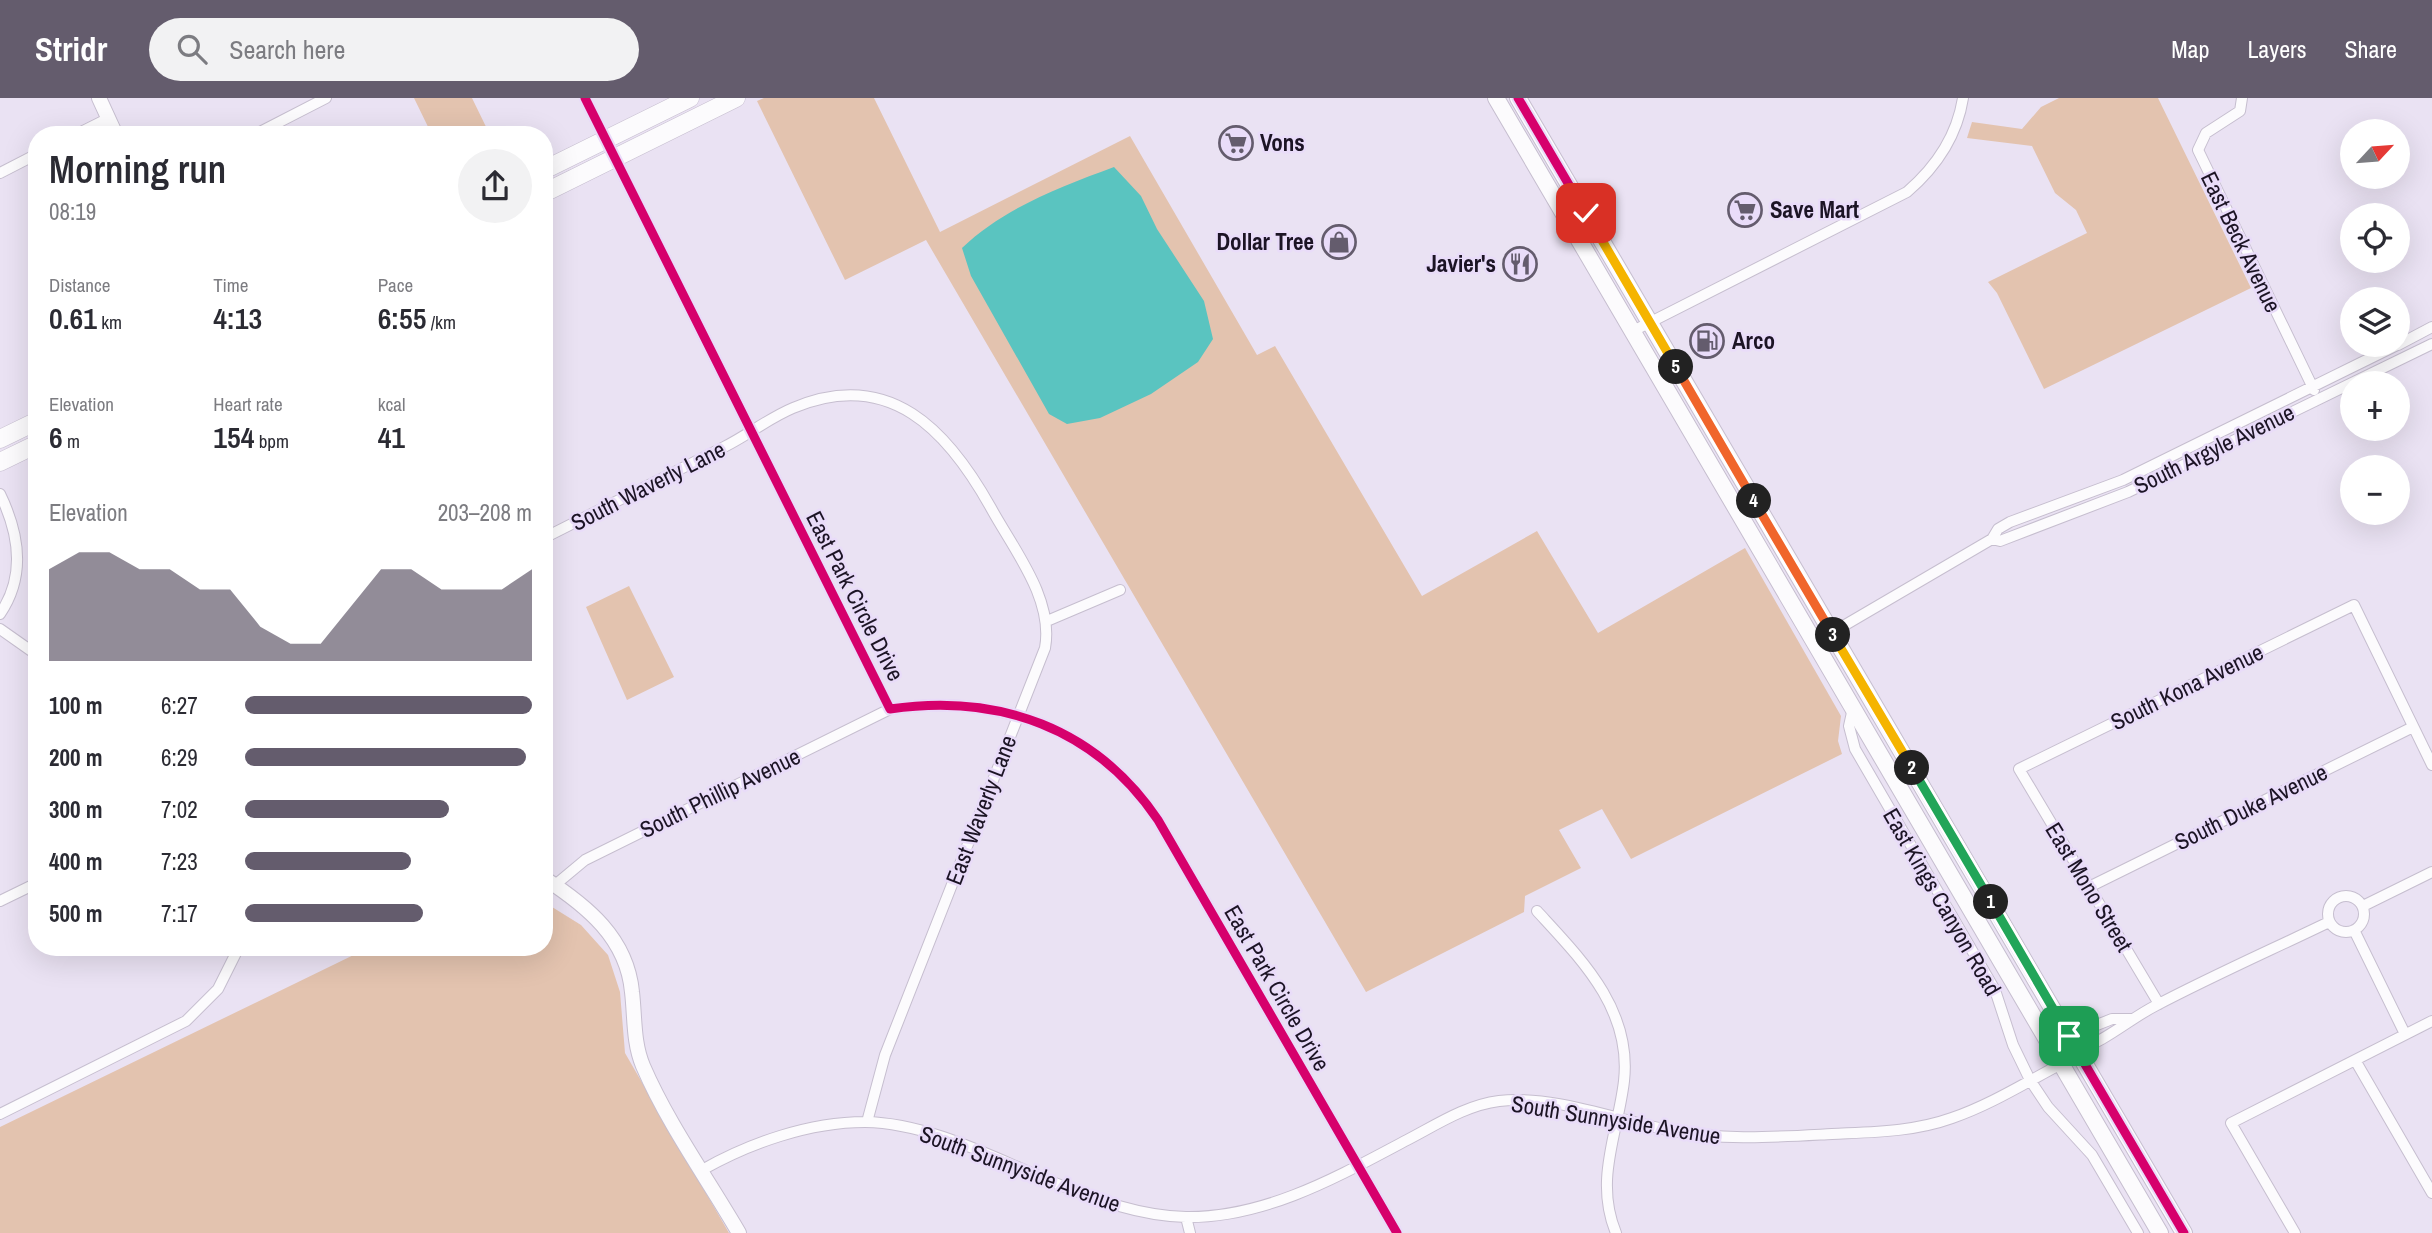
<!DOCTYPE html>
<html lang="en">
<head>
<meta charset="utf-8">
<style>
	body { margin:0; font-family:"Archivo Narrow",sans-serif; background:#f2f2f3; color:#2b2b33; height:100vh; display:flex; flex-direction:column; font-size:26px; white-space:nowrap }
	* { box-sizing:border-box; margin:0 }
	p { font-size:23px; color:#7c7c81 }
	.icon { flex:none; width:38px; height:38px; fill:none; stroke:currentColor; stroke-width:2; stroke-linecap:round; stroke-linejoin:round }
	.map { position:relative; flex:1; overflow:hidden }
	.side { position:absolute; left:28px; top:28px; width:525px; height:830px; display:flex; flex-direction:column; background:#fff; border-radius:28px; box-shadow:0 7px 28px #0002 }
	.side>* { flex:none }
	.needle { width:46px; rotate:64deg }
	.buttons { position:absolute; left:2340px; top:21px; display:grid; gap:14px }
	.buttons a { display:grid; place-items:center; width:70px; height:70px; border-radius:50%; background:#fff; box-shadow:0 7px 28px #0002; font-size:35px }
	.pin { position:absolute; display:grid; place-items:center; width:60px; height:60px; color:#fff; margin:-30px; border-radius:14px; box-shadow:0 4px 10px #0006 }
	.km { position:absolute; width:35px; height:35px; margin:-18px; border-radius:50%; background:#222; color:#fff; font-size:19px; line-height:35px; text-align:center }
	.round { display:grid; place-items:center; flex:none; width:74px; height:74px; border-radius:37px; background:#f2f2f3 }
	.overview { display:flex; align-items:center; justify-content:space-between; height:119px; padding:0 21px }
	h1 { font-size:38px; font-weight:600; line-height:52px }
	.stats { display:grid; grid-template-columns:repeat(3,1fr); gap:10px; height:119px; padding:7px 21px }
	.stats div { display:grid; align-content:center }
	.stats b { font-size:30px; font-weight:600 }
	.stats small { font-size:19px; font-weight:400 }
	.stats p { font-size:19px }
	.chart { height:196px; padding:14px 21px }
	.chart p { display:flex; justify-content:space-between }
	.chart svg { width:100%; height:126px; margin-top:7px; fill:#645c6d; opacity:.7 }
	ul { padding:0 21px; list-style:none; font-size:23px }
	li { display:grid; grid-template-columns:112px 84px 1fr; align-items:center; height:52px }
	li i { height:18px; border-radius:9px; background:#645c6d }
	header { display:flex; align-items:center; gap:42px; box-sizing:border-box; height:98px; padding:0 35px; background:#645c6d; color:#fff }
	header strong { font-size:33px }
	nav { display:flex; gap:38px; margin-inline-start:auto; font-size:24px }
	.search { width:490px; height:63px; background:#f2f2f3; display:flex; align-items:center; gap:18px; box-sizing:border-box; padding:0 24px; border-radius:38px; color:#7c7c81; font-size:26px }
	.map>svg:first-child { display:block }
	.green { fill:#e3c3af }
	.water { fill:#5ac4c0 }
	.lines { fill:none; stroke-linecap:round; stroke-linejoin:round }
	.minor-casing { stroke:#c6becf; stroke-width:12 }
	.tertiary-casing { stroke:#c6becf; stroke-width:16 }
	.secondary-casing { stroke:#c6becf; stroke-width:18 }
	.primary-casing { stroke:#c6becf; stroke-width:19 }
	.minor { stroke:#fcfbfd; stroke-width:10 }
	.tertiary { stroke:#fcfbfd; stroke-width:14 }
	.secondary { stroke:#fcfbfd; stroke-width:16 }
	.primary { stroke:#fcfbfd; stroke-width:18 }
	.cycleway-casing { stroke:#e9dcf9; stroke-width:13 }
	.cycleway { stroke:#d6006c; stroke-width:9 }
	.split-1-casing { stroke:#fff; stroke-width:14 }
	.split-2-casing { stroke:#fff; stroke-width:14 }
	.split-3-casing { stroke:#fff; stroke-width:14 }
	.split-4-casing { stroke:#fff; stroke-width:14 }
	.split-5-casing { stroke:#fff; stroke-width:14 }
	.split-6-casing { stroke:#fff; stroke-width:14 }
	.split-1 { stroke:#22a559; stroke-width:9 }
	.split-2 { stroke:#22a559; stroke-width:9 }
	.split-3 { stroke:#f5b400; stroke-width:9 }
	.split-4 { stroke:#f0652b; stroke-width:9 }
	.split-5 { stroke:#f0652b; stroke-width:9 }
	.split-6 { stroke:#f5b400; stroke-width:9 }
	.labels { text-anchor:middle; stroke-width:5; stroke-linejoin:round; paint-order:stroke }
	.poi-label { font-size:23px; font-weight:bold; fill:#1c1425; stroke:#e9dcf9; text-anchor:start }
	.street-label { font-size:23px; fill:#1c1425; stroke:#e9dcf9 }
</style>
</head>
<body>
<header>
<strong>Stridr</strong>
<div class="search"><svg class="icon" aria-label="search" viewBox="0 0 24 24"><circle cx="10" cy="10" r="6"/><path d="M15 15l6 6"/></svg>Search here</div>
<nav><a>Map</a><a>Layers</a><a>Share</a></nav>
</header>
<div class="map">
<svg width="2432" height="1135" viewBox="0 0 2432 1135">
	<rect width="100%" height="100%" fill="#eae2f3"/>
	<path class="green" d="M414,0H472L490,37H432Z
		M764,0H874L940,134L1130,38L1257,257L1275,248L1422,498L1537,433L1598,535L1745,450L1841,618L1838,643L1842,656L1631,761L1602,711L1559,732L1581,770L1525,798L1524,814L1366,894L926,142L845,182L757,3Z
		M2059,0H2158L2251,190L2044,291L1997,195L1988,184L2087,135L2076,112L2055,95L2032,48L1967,40L1972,24L2022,31L2041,9Z
		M629,488L674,579L627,602L586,509Z
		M544,804L581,827L608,857L620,894L625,955L729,1135H0V1029L370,849H544Z"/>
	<path class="water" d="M1114,69L1141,98L1157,131L1204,203L1213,241L1198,264L1151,296L1100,320L1067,326L1049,316L971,178L962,150C1004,110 1060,89 1114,69Z"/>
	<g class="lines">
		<g class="minor-casing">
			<path id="minor" d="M585,0L890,611C999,595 1096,630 1158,722L1397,1135
				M2242,0L2240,13L2206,35L2198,52L2314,292
				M75,37L109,20
				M254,37L326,0
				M0,75L37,56
				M1633,233L1907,94C1936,69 1957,38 1963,0
				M2398,247L2432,229
				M0,396C19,435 26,478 0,516
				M544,440C604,410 664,379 724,349C748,337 769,320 793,310C890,269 948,333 991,410C1014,452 1054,501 1045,550L885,957L867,1024
				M1992,441L2000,443L2128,394L2432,246
				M1047,523L1120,492
				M0,531L37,557
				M1816,544L1992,441L1998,431L2010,424L2123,382L2397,247
				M1853,610L1849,628L1855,651L1995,892L2013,947L2030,982L2048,1009L2092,1057L2138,1135
				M555,787L585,762L890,611
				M2089,789L2413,629
				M2328 816a18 18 0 1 1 36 0a18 18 0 1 1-36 0Z
				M0,803L37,785
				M2363,808L2432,774
				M1537,813C1581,861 1632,911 1624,983C1618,1035 1594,1082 1616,1135
				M2354,832L2405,936
				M2159,906L2019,671L2354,507L2432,667
				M2069,938L2112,921H2131
				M2077,952C2106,943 2128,922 2155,908C2212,878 2271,852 2329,824
				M2355,962L2432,1095
				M0,1016L186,923L218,891L239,849
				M702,1072C750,1045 809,1024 865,1024C930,1025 996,1061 1055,1085C1097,1102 1140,1118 1186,1119C1266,1120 1339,1078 1407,1042C1436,1027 1466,1007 1499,1003C1554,997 1614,1021 1668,1032C1722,1043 1776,1039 1832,1036C1872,1034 1913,1034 1952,1020C1990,1007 2025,985 2061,966
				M1186,1119L1190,1135
				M2295,1135L2231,1025L2432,923"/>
		</g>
		<g class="tertiary-casing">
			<path id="tertiary" d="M99,0L116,37
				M544,780C587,808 627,840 632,894C635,919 633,944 643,968C668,1026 707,1080 739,1135"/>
		</g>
		<g class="secondary-casing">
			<path id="secondary" d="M1496,0L2160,1135
				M1518,0L2184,1135"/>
		</g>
		<g class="primary-casing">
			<path id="primary" d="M544,72L690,0
				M544,95L736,0
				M0,341L37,323
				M0,364L37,346"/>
		</g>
		<use href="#minor" class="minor"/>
		<use href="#tertiary" class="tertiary"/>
		<use href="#secondary" class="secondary"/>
		<use href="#primary" class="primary"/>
		<g class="cycleway-casing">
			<path id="cycleway" d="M585,0L890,611C999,595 1096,630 1158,722L1397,1135
				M1518,0L2184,1135"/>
		</g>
		<use href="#cycleway" class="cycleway"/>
	</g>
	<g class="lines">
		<g class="split-1-casing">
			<path id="split-1" d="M1991,804L2069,938"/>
		</g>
		<g class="split-2-casing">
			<path id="split-2" d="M1912,670L1991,804"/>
		</g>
		<g class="split-3-casing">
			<path id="split-3" d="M1833,537L1912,670"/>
		</g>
		<g class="split-4-casing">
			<path id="split-4" d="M1754,403L1833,537"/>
		</g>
		<g class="split-5-casing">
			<path id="split-5" d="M1676,269L1754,403"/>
		</g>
		<g class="split-6-casing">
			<path id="split-6" d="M1586,115L1676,269"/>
		</g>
		<use href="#split-1" class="split-1"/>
		<use href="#split-2" class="split-2"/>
		<use href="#split-3" class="split-3"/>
		<use href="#split-4" class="split-4"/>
		<use href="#split-5" class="split-5"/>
		<use href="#split-6" class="split-6"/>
	</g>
	<defs>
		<g id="supermarket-ring" transform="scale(1.75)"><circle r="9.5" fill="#e9dcf9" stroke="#645c6d" stroke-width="1.5"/><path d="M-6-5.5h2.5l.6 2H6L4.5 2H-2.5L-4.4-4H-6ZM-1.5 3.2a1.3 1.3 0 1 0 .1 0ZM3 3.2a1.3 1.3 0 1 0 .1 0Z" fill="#645c6d"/></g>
		<g id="shop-ring" transform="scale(1.75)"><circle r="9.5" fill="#e9dcf9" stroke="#645c6d" stroke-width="1.5"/><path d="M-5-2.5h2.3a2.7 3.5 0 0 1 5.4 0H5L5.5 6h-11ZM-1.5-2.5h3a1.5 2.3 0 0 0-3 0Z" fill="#645c6d"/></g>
		<g id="restaurant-ring" transform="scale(1.75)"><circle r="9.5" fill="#e9dcf9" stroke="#645c6d" stroke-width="1.5"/><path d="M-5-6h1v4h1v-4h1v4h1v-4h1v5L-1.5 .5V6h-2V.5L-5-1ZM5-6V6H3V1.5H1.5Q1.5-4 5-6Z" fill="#645c6d"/></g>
		<g id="fuel-ring" transform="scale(1.75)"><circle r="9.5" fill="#e9dcf9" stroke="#645c6d" stroke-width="1.5"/><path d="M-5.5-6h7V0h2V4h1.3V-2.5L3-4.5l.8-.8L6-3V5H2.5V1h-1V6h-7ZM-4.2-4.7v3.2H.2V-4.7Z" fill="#645c6d"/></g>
	</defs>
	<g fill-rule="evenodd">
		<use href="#supermarket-ring" x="1236" y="45"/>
		<use href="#supermarket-ring" x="1745" y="112"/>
		<use href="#shop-ring" x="1339" y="144"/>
		<use href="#restaurant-ring" x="1520" y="166"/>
		<use href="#fuel-ring" x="1707" y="243"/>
	</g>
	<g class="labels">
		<g class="poi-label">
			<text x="1260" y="53">Vons</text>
			<text x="1770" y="120">Save Mart</text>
			<text x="1314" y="152" text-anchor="end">Dollar Tree</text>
			<text x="1496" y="174" text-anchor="end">Javier's</text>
			<text x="1732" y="251">Arco</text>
		</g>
		<g class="street-label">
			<text transform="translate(2241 144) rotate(64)" y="8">East Beck Avenue</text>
			<text transform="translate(2214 351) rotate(-26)" y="8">South Argyle Avenue</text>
			<text transform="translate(648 388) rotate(-27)" y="8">South Waverly Lane</text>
			<text transform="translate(855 498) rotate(63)" y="8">East Park Circle Drive</text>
			<text transform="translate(2187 589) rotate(-26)" y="8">South Kona Avenue</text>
			<text transform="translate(720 695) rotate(-26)" y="8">South Phillip Avenue</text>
			<text transform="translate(2251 709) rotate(-26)" y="8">South Duke Avenue</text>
			<text transform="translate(981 712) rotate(-69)" y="8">East Waverly Lane</text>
			<text transform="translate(2089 789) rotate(59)" y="8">East Mono Street</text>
			<text transform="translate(1942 804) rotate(60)" y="8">East Kings Canyon Road</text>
			<text transform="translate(1277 890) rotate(60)" y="8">East Park Circle Drive</text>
			<text transform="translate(1616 1022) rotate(9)" y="8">South Sunnyside Avenue</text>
			<text transform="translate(1020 1071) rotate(20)" y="8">South Sunnyside Avenue</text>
		</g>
	</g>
</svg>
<div class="buttons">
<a><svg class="needle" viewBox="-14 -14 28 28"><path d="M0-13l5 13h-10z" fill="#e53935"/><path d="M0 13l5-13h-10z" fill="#7c7c81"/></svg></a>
<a><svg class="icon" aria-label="locate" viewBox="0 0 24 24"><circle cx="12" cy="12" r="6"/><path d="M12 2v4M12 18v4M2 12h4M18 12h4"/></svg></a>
<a><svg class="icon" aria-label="layers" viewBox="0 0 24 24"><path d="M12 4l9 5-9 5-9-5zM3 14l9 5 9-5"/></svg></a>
<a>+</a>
<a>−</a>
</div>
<div class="pin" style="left:2069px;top:938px;background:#1e9e55"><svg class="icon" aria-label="arrive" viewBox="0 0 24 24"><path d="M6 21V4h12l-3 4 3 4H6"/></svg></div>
<div class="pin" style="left:1586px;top:115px;background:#d93025"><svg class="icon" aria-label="check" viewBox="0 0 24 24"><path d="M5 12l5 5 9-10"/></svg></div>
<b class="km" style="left:1991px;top:804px">1</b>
<b class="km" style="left:1912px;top:670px">2</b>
<b class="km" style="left:1833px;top:537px">3</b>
<b class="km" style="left:1754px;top:403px">4</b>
<b class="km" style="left:1676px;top:269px">5</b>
<section class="side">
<div class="overview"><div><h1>Morning run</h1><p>08:19</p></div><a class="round"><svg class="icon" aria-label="share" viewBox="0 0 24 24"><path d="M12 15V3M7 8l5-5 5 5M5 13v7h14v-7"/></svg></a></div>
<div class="stats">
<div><p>Distance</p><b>0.61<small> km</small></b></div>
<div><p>Time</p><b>4:13</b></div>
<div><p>Pace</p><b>6:55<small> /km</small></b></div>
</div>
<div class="stats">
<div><p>Elevation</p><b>6<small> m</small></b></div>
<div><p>Heart rate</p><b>154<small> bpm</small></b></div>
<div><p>kcal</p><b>41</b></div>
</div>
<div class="chart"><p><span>Elevation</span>203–208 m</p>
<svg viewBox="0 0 160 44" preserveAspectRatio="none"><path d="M0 44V12L10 6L20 6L30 12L40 12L50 19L60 19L70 32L80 38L90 38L100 25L110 12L120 12L130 19L140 19L150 19L160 12V44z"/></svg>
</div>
<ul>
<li><b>100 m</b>6:27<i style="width:100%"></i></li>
<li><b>200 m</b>6:29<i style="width:98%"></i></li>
<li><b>300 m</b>7:02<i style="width:71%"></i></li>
<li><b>400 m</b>7:23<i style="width:58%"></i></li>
<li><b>500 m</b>7:17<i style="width:62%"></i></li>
</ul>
</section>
</div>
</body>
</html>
